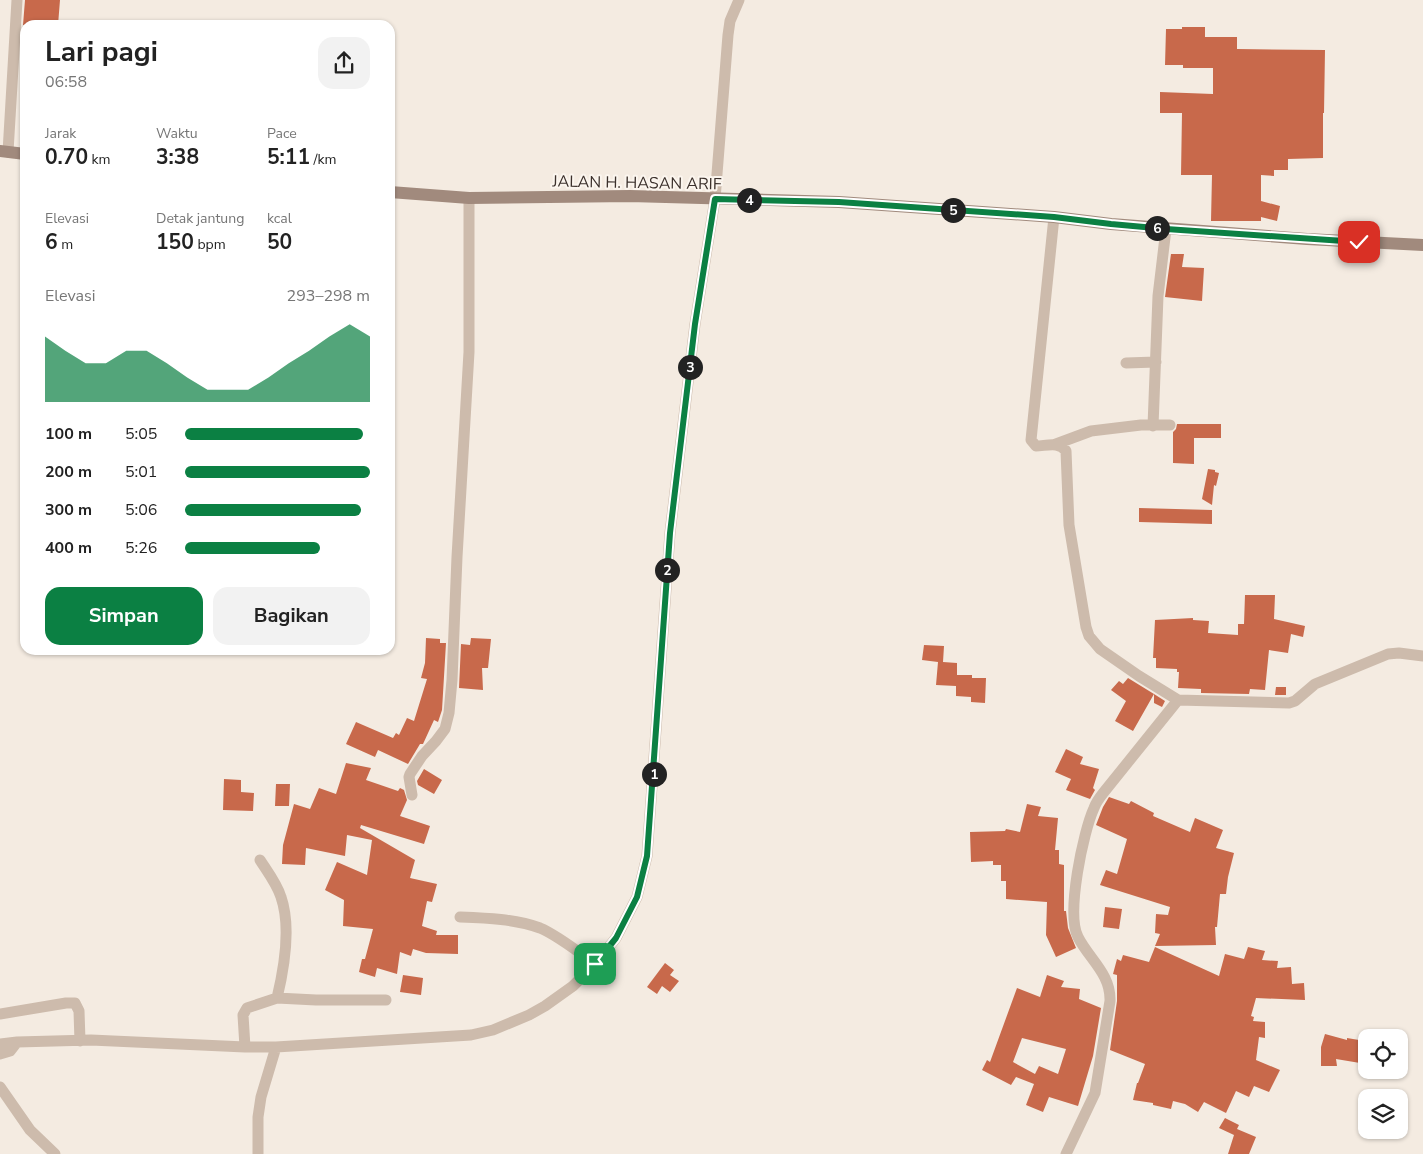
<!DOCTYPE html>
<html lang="id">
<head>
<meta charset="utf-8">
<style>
	body { margin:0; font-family:"Nunito Sans",sans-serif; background:#f2f2f2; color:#222; height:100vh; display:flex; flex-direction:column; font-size:19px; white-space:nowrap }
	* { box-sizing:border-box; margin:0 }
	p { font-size:16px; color:#767676 }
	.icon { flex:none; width:28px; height:28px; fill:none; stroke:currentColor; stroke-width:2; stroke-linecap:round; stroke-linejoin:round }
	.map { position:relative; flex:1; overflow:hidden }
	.side { position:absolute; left:20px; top:20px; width:375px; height:635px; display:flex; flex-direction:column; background:#fff; border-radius:15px; box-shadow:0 1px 4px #0004 }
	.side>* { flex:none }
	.tools { position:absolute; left:1358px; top:1029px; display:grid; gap:10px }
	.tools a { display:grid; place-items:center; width:50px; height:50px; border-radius:10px; background:#fff; box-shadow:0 1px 4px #0004; font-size:25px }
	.pin { position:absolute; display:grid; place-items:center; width:42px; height:42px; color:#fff; margin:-21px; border-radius:10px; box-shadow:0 2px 8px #0006 }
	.km { position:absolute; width:25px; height:25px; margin:-12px; border-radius:50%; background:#222; color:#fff; font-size:14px; line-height:25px; text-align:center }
	.round { display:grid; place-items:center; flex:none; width:52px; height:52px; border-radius:15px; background:#f2f2f2 }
	.headline { display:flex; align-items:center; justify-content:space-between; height:85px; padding:0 25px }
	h1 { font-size:28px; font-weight:700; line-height:38px }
	.stats { display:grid; grid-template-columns:repeat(3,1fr); gap:8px; height:85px; padding:5px 25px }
	.stats div { display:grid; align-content:center }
	.stats b { font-size:21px; font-weight:700 }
	.stats small { font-size:14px; font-weight:400 }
	.stats p { font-size:14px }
	.chart { height:140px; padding:10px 25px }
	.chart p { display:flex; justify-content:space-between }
	.chart svg { width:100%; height:90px; margin-top:5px; fill:#0b8043; opacity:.7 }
	.button { display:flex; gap:10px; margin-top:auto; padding:10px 25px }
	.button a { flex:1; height:58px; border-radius:15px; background:#0b8043; color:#fff; font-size:20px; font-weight:700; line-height:58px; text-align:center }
	.button a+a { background:#f2f2f2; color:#222 }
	ul { padding:0 25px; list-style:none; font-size:16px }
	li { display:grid; grid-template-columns:80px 60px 1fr; align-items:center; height:38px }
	li i { height:12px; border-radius:6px; background:#0b8043 }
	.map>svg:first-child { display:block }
	.building { fill:#c8694b; fill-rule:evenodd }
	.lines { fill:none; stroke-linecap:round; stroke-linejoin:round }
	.minor { stroke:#cdbbac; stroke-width:11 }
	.secondary { stroke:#a18a7d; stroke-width:12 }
	.route-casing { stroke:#fff; stroke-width:10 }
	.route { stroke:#0b8043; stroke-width:6 }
	.labels { text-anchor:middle; stroke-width:4; stroke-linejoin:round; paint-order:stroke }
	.street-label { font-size:16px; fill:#3b302b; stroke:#fbf5ee }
</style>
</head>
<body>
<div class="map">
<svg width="1423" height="1154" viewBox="0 0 1423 1154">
	<rect width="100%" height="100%" fill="#f4ebe1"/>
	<path class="building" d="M25,0H60L58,25H23Z
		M1182,27H1205V37H1237V49L1325,50L1324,113H1323V158L1288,159V170H1274V176L1261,175V201L1280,206L1277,221L1261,217V221H1211L1212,175H1181L1182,113H1160V92L1213,94V68H1183V65H1165L1166,29H1182Z
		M1171,254H1184L1182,267L1204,268L1202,301L1165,297Z
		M1177,424H1221V438H1194V464L1173,463V432L1176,429Z
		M1208,469L1215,470V472L1219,473L1216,486L1214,485L1212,505L1202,499Z
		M1139,508L1212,510V524L1139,522Z
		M1245,595H1275L1274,619L1305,626L1303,637L1291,634L1288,653L1269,650L1265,690L1250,689L1249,694L1201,693V689L1178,688L1179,672H1177V669L1156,668V658H1153L1155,620L1193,618V620L1209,621L1208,633L1238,635V624H1244Z
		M426,638L440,639V643H446L442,710L438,722L434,720L423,744H420L408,764L378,750L375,757L346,744L356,722L393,738L396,733L399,735L407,718L414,721L427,679L421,678L425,663Z
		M471,638L491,639L488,668H482L483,690L459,688L461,644L470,645Z
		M924,645L944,646L943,662L957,663V675H972V678H986L985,703L971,702V697L956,696V686L936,685L938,662L922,660Z
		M1128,678L1154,694L1133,731L1115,721L1126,701L1111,690L1119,681L1123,684Z
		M1276,687H1286V695H1275Z
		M1154,694L1165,701L1162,707L1154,703Z
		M1066,749L1083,757L1080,764L1099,769L1093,788L1095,790L1090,799L1066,790L1071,779L1055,772Z
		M346,763L371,768L366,780L398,791L400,788L404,790L407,800L400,816L430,826L424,844L361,825L360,828L415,860L410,878L437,884L432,902L427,901L422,926L437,931L436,935H458V954L426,953L413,949L411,956L400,952L397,974L377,968L375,977L359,972L362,959H365L373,929L343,926L344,900L325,890L337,862L367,875L372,840L347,835L345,856L306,848L305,865L282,864L283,845L294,804L310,809L319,788L336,794Z
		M424,769L442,780L434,794L418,785L417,781Z
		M224,779L241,780V792L254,793L253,811L223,810Z
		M276,784H290L289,806H275Z
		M1109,797L1129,804L1131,801L1154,813L1153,816L1190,832L1195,818L1223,830L1216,848L1234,853L1228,877L1226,894H1220L1217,927H1215L1216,945L1155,946L1160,934L1155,933L1156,914L1168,915L1170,907L1100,885L1106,870L1117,874L1127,839L1096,825L1103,807Z
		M1027,804L1041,807L1038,816L1058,818L1055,850H1059V864L1064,865V911H1066L1068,928L1076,948L1056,957L1046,935L1047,902L1006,899V881H1001V865H993V861L971,862L970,832L1005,831L1006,829L1020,832Z
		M1105,907L1122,909L1119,929L1103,927Z
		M1155,947L1219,976L1225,954L1244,959L1248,947L1265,951L1262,960L1278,961L1277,968L1291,967L1292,984L1304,983L1305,1000L1256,998L1251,1016L1254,1017L1253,1021L1265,1022V1038L1259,1037L1256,1060L1280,1070L1269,1092L1254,1086L1249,1097L1236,1091L1226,1113L1204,1102L1198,1112L1185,1104L1173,1101L1171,1109L1153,1105V1103L1133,1100L1137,1083H1138L1145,1064L1110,1050L1117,1001V975L1113,974L1117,959L1121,961L1123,955L1149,962Z
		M665,963L674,970L670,975L679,981L670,992L662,986L657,994L647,987Z
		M403,975L423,978L421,995L400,992Z
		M1047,975L1064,981L1061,987L1080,989L1079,999L1101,1008L1093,1056L1078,1106L1049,1097L1043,1112L1026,1105L1034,1084L1016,1077L1011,1085L982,1070L987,1060L990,1062L1017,988L1040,997ZM1022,1038L1066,1049L1058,1074L1039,1066L1035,1074L1013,1062Z
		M1325,1034L1347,1040V1038L1365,1041L1360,1063L1336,1059L1337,1066H1321V1047Z
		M1225,1118L1239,1125L1237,1129L1256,1137L1249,1154H1228L1234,1135L1219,1128Z"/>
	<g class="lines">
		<path class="minor" d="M8,152L17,0
			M1054,217L1031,440L1036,446C1046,446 1059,441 1066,451L1069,525L1086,627L1089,636L1100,649L1139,676L1178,700L1289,703L1295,701L1315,684L1388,654L1399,653L1423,656
			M1126,363L1156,362
			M1153,426L1158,296L1166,229
			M1056,444L1091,431L1141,425H1170
			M412,795L409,777L410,774L422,756L436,741L445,729L449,713L452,680L457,557L469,352V198
			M460,917C487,918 515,919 540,928C557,935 580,953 595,964
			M277,998L316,1000H386
			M0,1014L66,1003H75L79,1011L80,1041
			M0,1044L17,1042
			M245,1047L243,1015L247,1008L277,998C284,969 291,926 281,897C277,884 267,871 260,860
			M0,1054L10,1051L17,1042L91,1040L245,1047H276L471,1035L493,1030L529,1015L545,1006L573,986L595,964L616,938L637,897L647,856L670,533L695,324L715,199L728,35L730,21L739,0
			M0,1087L30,1130L55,1154
			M258,1154V1117L261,1097L276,1047
			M1066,1154L1095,1093L1110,1001C1111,974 1089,959 1078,937C1066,914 1083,832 1094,808C1096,802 1100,797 1104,792L1178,700"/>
		<path class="secondary" d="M0,151L25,154
			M390,192L469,198L630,196L839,202L1054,217L1111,224L1307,239L1423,245"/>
	</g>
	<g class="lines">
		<g class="route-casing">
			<path id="route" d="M595,964L616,938L637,897L647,856L670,533L695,324L715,199L839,202L1054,217L1111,224L1166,229L1359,242"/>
		</g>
		<use href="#route" class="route"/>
	</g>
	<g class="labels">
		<g class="street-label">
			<text transform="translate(637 182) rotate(1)" y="6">JALAN H. HASAN ARIF</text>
		</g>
	</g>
</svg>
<div class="tools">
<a><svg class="icon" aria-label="locate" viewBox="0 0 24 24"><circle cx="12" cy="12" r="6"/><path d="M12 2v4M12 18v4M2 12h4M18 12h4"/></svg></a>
<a><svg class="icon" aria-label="layers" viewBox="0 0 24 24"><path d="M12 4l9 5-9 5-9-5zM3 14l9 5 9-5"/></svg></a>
</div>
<div class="pin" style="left:595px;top:964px;background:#1e9e55"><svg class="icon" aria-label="arrive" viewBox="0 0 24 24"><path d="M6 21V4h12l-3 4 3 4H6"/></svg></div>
<div class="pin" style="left:1359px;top:242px;background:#d93025"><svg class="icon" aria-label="check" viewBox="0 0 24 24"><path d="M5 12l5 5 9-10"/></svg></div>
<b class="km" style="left:654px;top:774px">1</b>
<b class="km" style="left:667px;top:570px">2</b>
<b class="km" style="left:690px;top:367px">3</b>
<b class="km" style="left:749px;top:200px">4</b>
<b class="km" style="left:953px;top:210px">5</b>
<b class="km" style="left:1157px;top:228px">6</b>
<section class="side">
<div class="headline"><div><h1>Lari pagi</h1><p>06:58</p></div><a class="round"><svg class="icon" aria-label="share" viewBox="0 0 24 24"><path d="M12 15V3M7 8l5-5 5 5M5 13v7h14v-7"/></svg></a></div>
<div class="stats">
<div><p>Jarak</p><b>0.70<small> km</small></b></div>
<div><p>Waktu</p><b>3:38</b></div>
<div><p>Pace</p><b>5:11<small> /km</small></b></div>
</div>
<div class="stats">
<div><p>Elevasi</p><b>6<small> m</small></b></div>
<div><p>Detak jantung</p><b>150<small> bpm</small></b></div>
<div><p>kcal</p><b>50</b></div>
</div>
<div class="chart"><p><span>Elevasi</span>293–298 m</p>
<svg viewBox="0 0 160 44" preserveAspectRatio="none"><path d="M0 44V12L10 19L20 25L30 25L40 19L50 19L60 25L70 32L80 38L90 38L100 38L110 32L120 25L130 19L140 12L150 6L160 12V44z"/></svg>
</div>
<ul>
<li><b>100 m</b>5:05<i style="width:96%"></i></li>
<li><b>200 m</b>5:01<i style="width:100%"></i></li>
<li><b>300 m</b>5:06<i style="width:95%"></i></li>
<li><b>400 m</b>5:26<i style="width:73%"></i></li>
</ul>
<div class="button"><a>Simpan</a><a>Bagikan</a></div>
</section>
</div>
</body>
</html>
